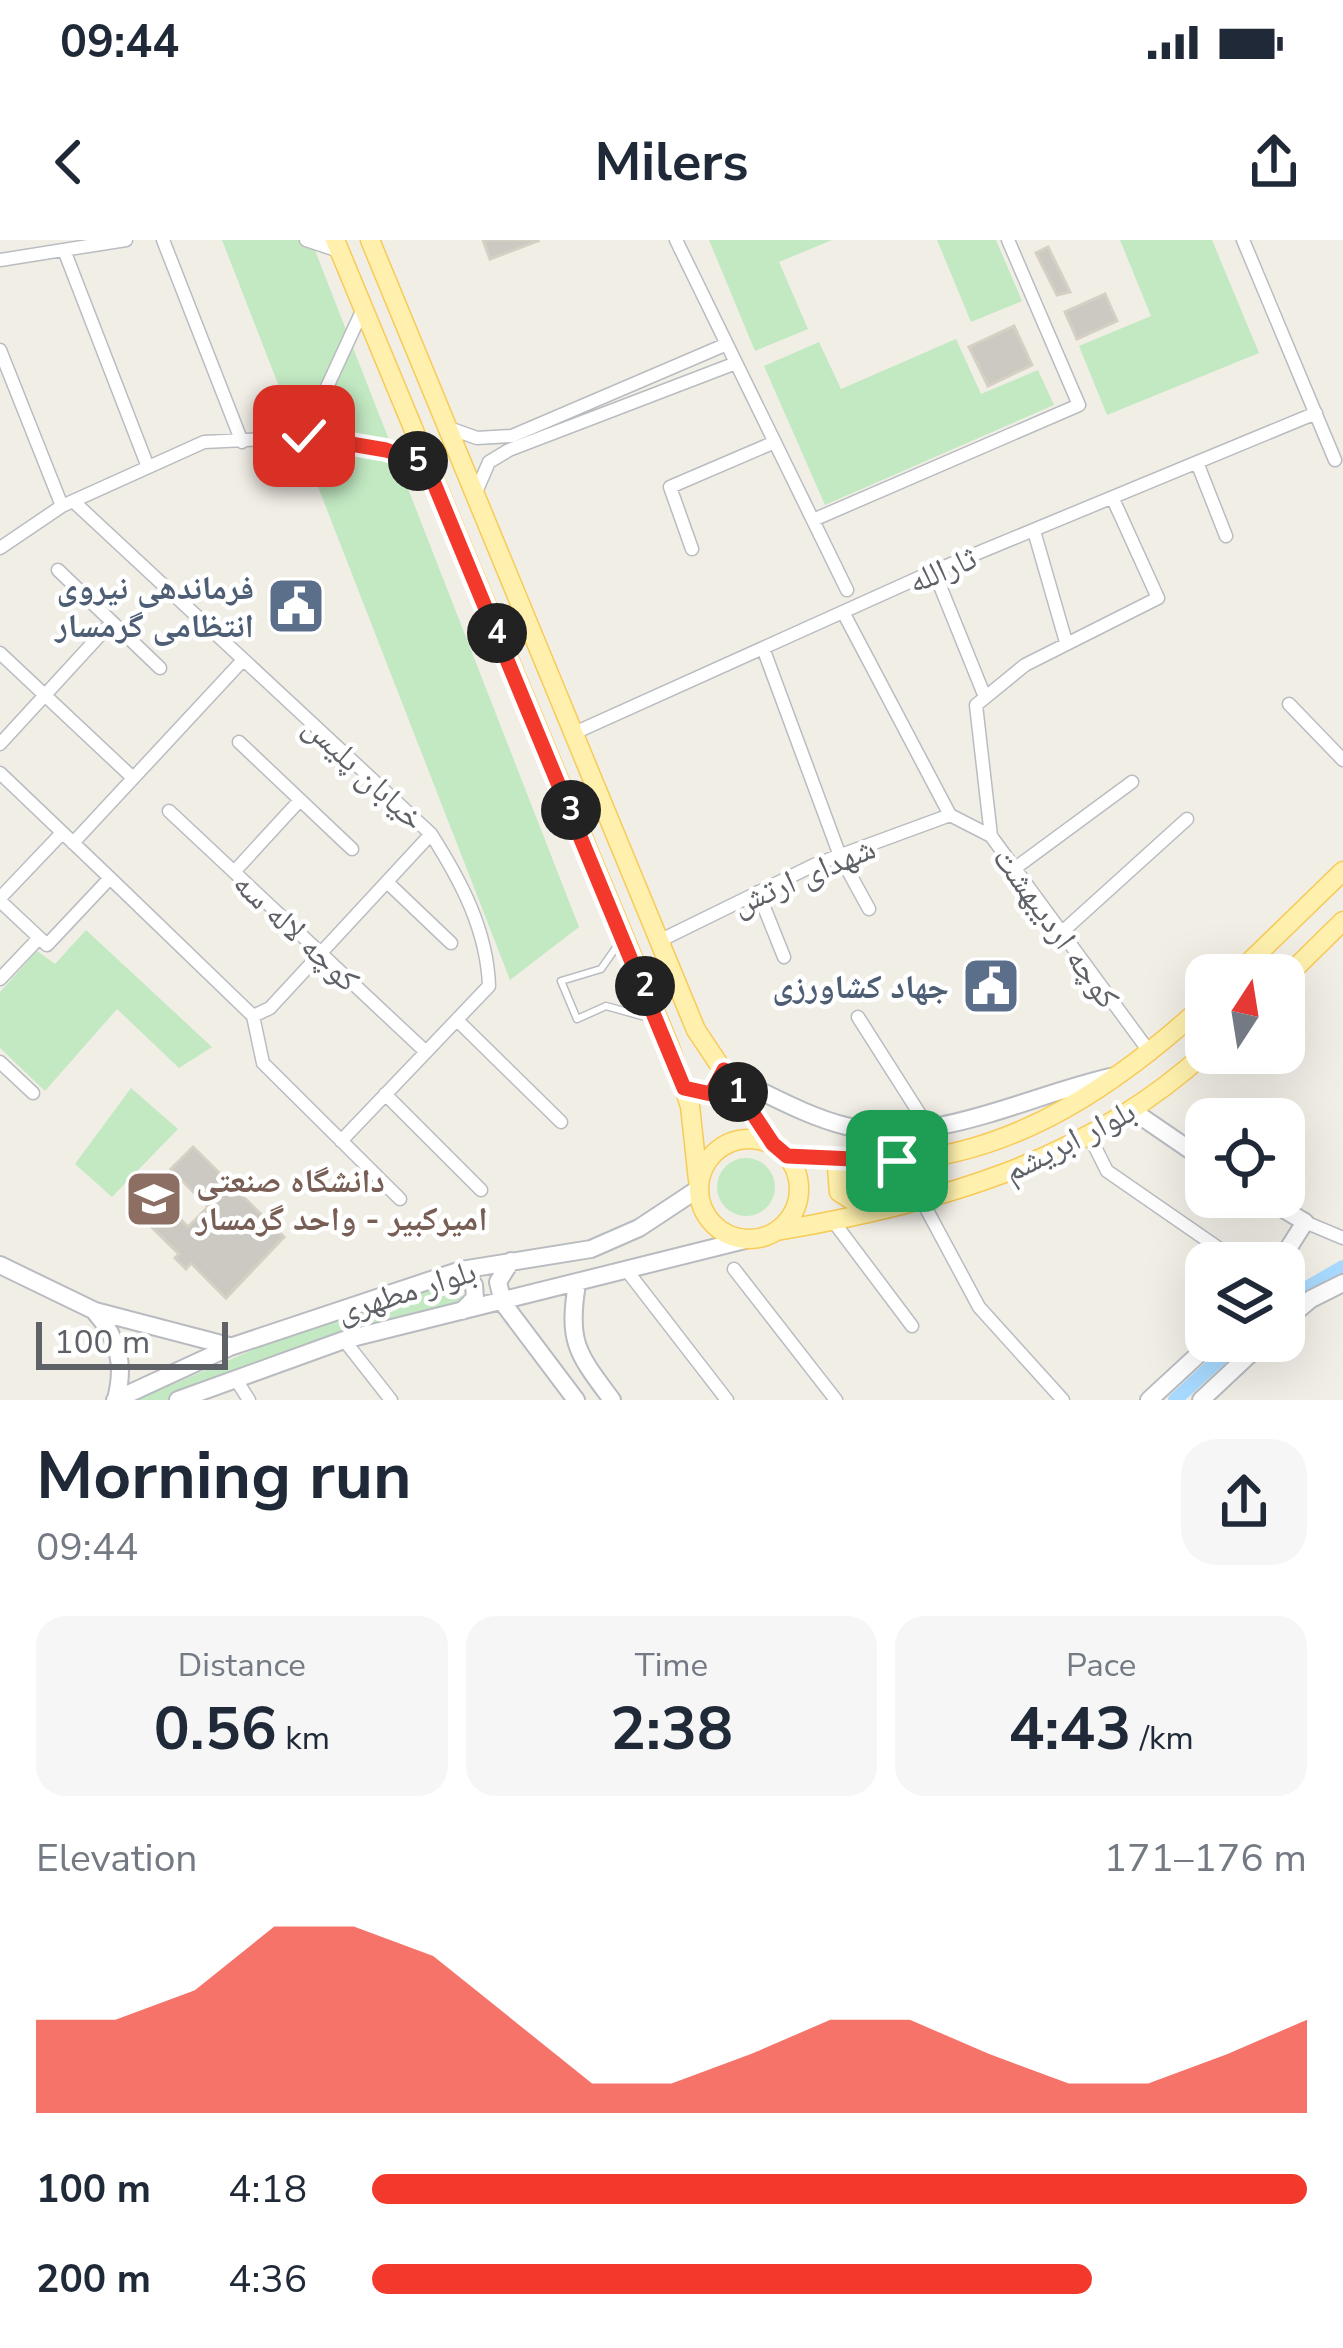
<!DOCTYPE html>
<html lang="en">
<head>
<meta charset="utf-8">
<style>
	body { margin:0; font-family:"Nunito Sans","Noto Naskh Arabic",sans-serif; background:#f6f6f7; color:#1f2937; height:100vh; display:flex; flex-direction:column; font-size:45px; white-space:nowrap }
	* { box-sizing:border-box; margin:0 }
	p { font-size:39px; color:#747a83 }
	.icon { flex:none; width:66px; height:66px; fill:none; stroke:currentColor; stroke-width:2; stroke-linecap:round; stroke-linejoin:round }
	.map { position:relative; height:1160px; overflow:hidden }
	.drawer { display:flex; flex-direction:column; background:#fff; flex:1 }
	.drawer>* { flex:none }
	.needle { width:78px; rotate:12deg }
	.tools { position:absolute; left:1185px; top:714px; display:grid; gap:24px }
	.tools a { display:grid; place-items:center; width:120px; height:120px; border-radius:24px; background:#fff; box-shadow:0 12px 48px #0002; font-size:60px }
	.scale { position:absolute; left:36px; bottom:30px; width:192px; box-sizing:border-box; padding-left:12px; border:6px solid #5e6267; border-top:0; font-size:33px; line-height:42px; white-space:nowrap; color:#5e6267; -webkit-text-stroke:9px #fff; paint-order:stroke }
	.pin { position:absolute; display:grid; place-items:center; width:102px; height:102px; color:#fff; margin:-51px; border-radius:24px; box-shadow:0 6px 18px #0006 }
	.km { position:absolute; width:60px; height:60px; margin:-30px; border-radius:50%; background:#222; color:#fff; font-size:33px; line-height:60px; text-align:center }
	.round { display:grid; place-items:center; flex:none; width:126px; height:126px; border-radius:36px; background:#f6f6f7 }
	.head { display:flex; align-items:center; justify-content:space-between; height:204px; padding:0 36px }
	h1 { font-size:66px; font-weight:700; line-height:90px }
	.stats { display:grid; grid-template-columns:repeat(3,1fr); gap:18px; height:204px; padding:12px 36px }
	.stats div { display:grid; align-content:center; border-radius:30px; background:#f6f6f7; text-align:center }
	.stats b { font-size:60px; font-weight:700 }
	.stats small { font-size:33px; font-weight:400 }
	.stats p { font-size:33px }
	.chart { height:336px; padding:24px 36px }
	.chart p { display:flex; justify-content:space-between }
	.chart svg { width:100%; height:216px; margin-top:12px; fill:#f2392b; opacity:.7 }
	ul { padding:0 36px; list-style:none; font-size:39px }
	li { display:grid; grid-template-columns:192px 144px 1fr; align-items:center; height:90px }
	li i { height:30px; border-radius:15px; background:#f2392b }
	.status { display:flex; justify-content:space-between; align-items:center; height:84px; padding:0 60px; background:#fff; direction:ltr }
	.status svg { height:33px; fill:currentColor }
	header { display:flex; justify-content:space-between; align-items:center; height:156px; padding:0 36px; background:#fff; font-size:54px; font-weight:700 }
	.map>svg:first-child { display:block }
	.green { fill:#c2e9c2 }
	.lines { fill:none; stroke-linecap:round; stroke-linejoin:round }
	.canal { stroke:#a8daff; stroke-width:14 }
	.building { fill:#ccc9c3; stroke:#d6d0c4; stroke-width:3 }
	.lane-casing { stroke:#b9bcc0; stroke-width:9 }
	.street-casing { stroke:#b9bcc0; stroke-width:15 }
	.secondary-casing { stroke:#b8bbc0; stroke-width:20 }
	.primary-casing { stroke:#f8ca58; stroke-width:21 }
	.lane { stroke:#fff; stroke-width:6 }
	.street { stroke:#fff; stroke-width:12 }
	.secondary { stroke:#fff; stroke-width:16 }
	.primary { stroke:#fff1ad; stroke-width:18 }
	.route-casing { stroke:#fff; stroke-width:24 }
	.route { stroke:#f2392b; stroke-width:15 }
	.labels { text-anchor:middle; stroke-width:9; stroke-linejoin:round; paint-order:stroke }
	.street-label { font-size:33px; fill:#5e6267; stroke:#fff }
	.service-label { font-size:33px; font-weight:bold; fill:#4e5e75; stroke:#fff; text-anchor:end }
	.education-label { font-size:33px; font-weight:bold; fill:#785e54; stroke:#fff; text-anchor:start }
</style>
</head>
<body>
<div class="status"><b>09:44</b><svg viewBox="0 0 49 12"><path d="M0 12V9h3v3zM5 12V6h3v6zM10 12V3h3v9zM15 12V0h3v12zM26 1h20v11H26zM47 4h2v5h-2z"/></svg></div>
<header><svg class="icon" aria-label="back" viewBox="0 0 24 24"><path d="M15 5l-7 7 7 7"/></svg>Milers<svg class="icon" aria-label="share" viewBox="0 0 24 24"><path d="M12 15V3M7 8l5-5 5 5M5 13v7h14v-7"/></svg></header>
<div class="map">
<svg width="1343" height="1160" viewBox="0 0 1343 1160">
	<rect width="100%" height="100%" fill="#f1eee6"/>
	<path class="green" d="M222,0H311L579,687L510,740Z
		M709,0H832L779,22L808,89L755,111Z
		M937,0H996L1022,61L971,82Z
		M1120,0H1212L1259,113L1107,175L1079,106L1151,76Z
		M956,99L981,154L1038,130L1054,165L825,265L764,126L819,102L841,149Z
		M86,690L212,807L179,828L117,769L45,851L0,808V752L37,711L55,724Z
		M131,848L178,889L112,957L75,924Z
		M717 947a29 29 0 1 1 58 0a29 29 0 1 1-58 0Z
		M457,1042L462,1057L456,1065L182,1160H136L285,1096Z"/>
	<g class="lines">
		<path class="canal" d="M1284,1061L1343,1027
			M1175,1160L1239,1101"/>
	</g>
	<path class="building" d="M483,0H537L538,1L490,19Z
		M1048,7L1070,52L1057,55L1036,13Z
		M1105,54L1117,81L1077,99L1065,72Z
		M1014,86L1032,125L988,146L969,107Z
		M193,907L284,997L226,1058L191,1023L186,1029L175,1018L179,1014L135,971L154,953L188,987L208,967L171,929Z"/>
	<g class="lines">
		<g class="lane-casing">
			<path id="lane" d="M622,699L601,729L561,741L577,779L606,766L656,780"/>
		</g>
		<g class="street-casing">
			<path id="street" d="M163,0L242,202
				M306,0L339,11
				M676,0L847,350
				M1243,0L1335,220
				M64,10L148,227
				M0,20L126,0
				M0,110L62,266
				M449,188L477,198L512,196L727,104
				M304,197L363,69
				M1198,225L1226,296
				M476,252L489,222L509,210L736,123
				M73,261L431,594C461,641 487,690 489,746L341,901
				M813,280L1079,165L1008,0
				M1034,291L1066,402
				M0,308L62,266L204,202L304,197L386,210L426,224
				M692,309L670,247L775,202
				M58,330L160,428
				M934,331L985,457
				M843,372L950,575
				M763,408L840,616L869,669
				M0,413L133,538
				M1289,464L1343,520
				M572,494L927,334L1316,173
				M239,502L352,609
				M0,504L112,382
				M0,533L110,638L47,705L0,661
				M169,571L426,812
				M950,575L991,596L1151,814
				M991,596L976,465L1025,425L1158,358L1113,259
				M73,603L243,420
				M1014,629L1132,542
				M234,632L300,560
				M110,638L253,776
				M387,642L451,703
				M758,652L784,717
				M0,658L62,593
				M1061,693L1187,579
				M659,701L814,625L950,575
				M0,739L39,698
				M253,776L270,768L431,594
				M253,776L263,823L400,959
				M858,777L928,887
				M457,780L561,882
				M0,822L33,853
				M385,854L481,950
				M1090,897L1107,931L1240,1023
				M921,959L979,1067L1063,1160
				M833,981L912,1086
				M1305,982L1343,998
				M734,1029L836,1160
				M628,1032L727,1160
				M344,1100L391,1160
				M235,1138L249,1160"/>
		</g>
		<g class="secondary-casing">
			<path id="secondary" d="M727,835C765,852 805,876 846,886C937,907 1029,854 1115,836
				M1133,871L1206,921
				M1263,957L1305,982L1279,1023
				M511,1021L498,1042L503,1063L576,1160
				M0,1025L95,1071L229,1106
				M461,1030L474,1045L475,1058L462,1071
				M577,1044C567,1103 578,1114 612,1160
				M95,1072C119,1099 125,1125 116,1159
				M1284,1082L1311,1059L1343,1043
				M115,1160L230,1107L461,1030L591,1009L639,988L698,949
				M178,1160L344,1100L745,1000
				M1149,1160L1213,1101
				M1201,1160L1264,1101"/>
		</g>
		<g class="primary-casing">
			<path id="primary" d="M335,0L669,805L690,866L698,940
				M370,0L696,790L773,905
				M1236,735L1343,631
				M1284,739L1343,681
				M684,848L711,854L724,830
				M699 949a50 50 0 1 1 100 0a50 50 0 1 1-100 0Z
				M787,916C823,918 862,923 898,921C1019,913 1120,842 1206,763
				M845,919L837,928L839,952L871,972
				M777,991C935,964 1086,922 1206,812"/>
		</g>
		<use href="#lane" class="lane"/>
		<use href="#street" class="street"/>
		<use href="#secondary" class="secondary"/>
		<use href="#primary" class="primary"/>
	</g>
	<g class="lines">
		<g class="route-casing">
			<path id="route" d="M304,196L386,210L426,224L684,848L711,854L724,830L773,904L787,916L897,921"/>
		</g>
		<use href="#route" class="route"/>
	</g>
	<defs>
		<g id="civic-square" transform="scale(3)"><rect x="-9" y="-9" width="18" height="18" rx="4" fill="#5c6f8a" stroke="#fff"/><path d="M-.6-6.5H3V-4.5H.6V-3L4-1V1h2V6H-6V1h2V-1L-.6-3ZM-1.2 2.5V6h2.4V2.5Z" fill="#fff"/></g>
		<g id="university-square" transform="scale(3)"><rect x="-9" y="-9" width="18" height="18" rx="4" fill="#8d6e63" stroke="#fff"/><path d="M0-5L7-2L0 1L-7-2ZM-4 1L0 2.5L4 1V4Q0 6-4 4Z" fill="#fff"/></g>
	</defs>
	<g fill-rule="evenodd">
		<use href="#civic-square" x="296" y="366"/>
		<use href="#civic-square" x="991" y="746"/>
		<use href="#university-square" x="154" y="959"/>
	</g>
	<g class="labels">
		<g class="street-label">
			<text transform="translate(942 329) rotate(-23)" y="12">ثارالله</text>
			<text transform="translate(365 532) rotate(43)" y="12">خیابان پلیس</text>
			<text transform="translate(803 635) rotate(-23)" y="12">شهدای ارتش</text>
			<text transform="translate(1057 687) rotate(54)" y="12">کوچه اردیبهشت</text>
			<text transform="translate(297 691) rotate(43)" y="12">کوچه لاله سه</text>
			<text transform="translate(1069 900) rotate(-27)" y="12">بلوار ابریشم</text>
			<text transform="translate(406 1050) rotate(-17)" y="12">بلوار مطهری</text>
		</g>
		<g class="service-label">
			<text x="254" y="359">فرماندهی نیروی<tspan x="254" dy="38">انتظامی گرمسار</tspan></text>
			<text x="949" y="758">جهاد کشاورزی</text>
		</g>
		<g class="education-label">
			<text x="196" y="952">دانشگاه صنعتی<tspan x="196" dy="38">امیرکبیر - واحد گرمسار</tspan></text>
		</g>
	</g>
</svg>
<div class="tools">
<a><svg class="needle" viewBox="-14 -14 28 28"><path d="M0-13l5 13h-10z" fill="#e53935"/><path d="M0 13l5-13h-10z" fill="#747a83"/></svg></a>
<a><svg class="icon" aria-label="locate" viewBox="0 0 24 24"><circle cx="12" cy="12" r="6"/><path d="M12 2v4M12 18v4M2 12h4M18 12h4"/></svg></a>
<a><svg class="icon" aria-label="layers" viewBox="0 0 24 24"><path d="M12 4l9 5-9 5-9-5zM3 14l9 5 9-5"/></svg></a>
</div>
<div class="scale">100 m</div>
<div class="pin" style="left:897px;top:921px;background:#1e9e55"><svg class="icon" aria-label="arrive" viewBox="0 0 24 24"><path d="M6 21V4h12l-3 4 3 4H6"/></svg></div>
<div class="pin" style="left:304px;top:196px;background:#d93025"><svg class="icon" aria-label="check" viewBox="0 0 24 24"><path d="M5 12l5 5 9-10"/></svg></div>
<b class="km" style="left:738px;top:852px">1</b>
<b class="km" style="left:645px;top:746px">2</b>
<b class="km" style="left:571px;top:570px">3</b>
<b class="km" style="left:497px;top:393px">4</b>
<b class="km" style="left:418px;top:221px">5</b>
</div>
<section class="drawer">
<div class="head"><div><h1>Morning run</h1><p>09:44</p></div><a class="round"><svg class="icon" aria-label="share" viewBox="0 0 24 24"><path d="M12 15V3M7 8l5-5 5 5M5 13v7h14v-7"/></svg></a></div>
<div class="stats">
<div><p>Distance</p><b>0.56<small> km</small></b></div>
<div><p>Time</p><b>2:38</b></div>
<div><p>Pace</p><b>4:43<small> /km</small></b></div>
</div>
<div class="chart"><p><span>Elevation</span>171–176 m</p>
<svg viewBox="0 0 160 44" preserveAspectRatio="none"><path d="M0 44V25L10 25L20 19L30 6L40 6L50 12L60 25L70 38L80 38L90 32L100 25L110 25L120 32L130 38L140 38L150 32L160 25V44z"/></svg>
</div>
<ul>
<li><b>100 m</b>4:18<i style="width:100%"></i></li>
<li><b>200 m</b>4:36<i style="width:77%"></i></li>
</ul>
</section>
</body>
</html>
